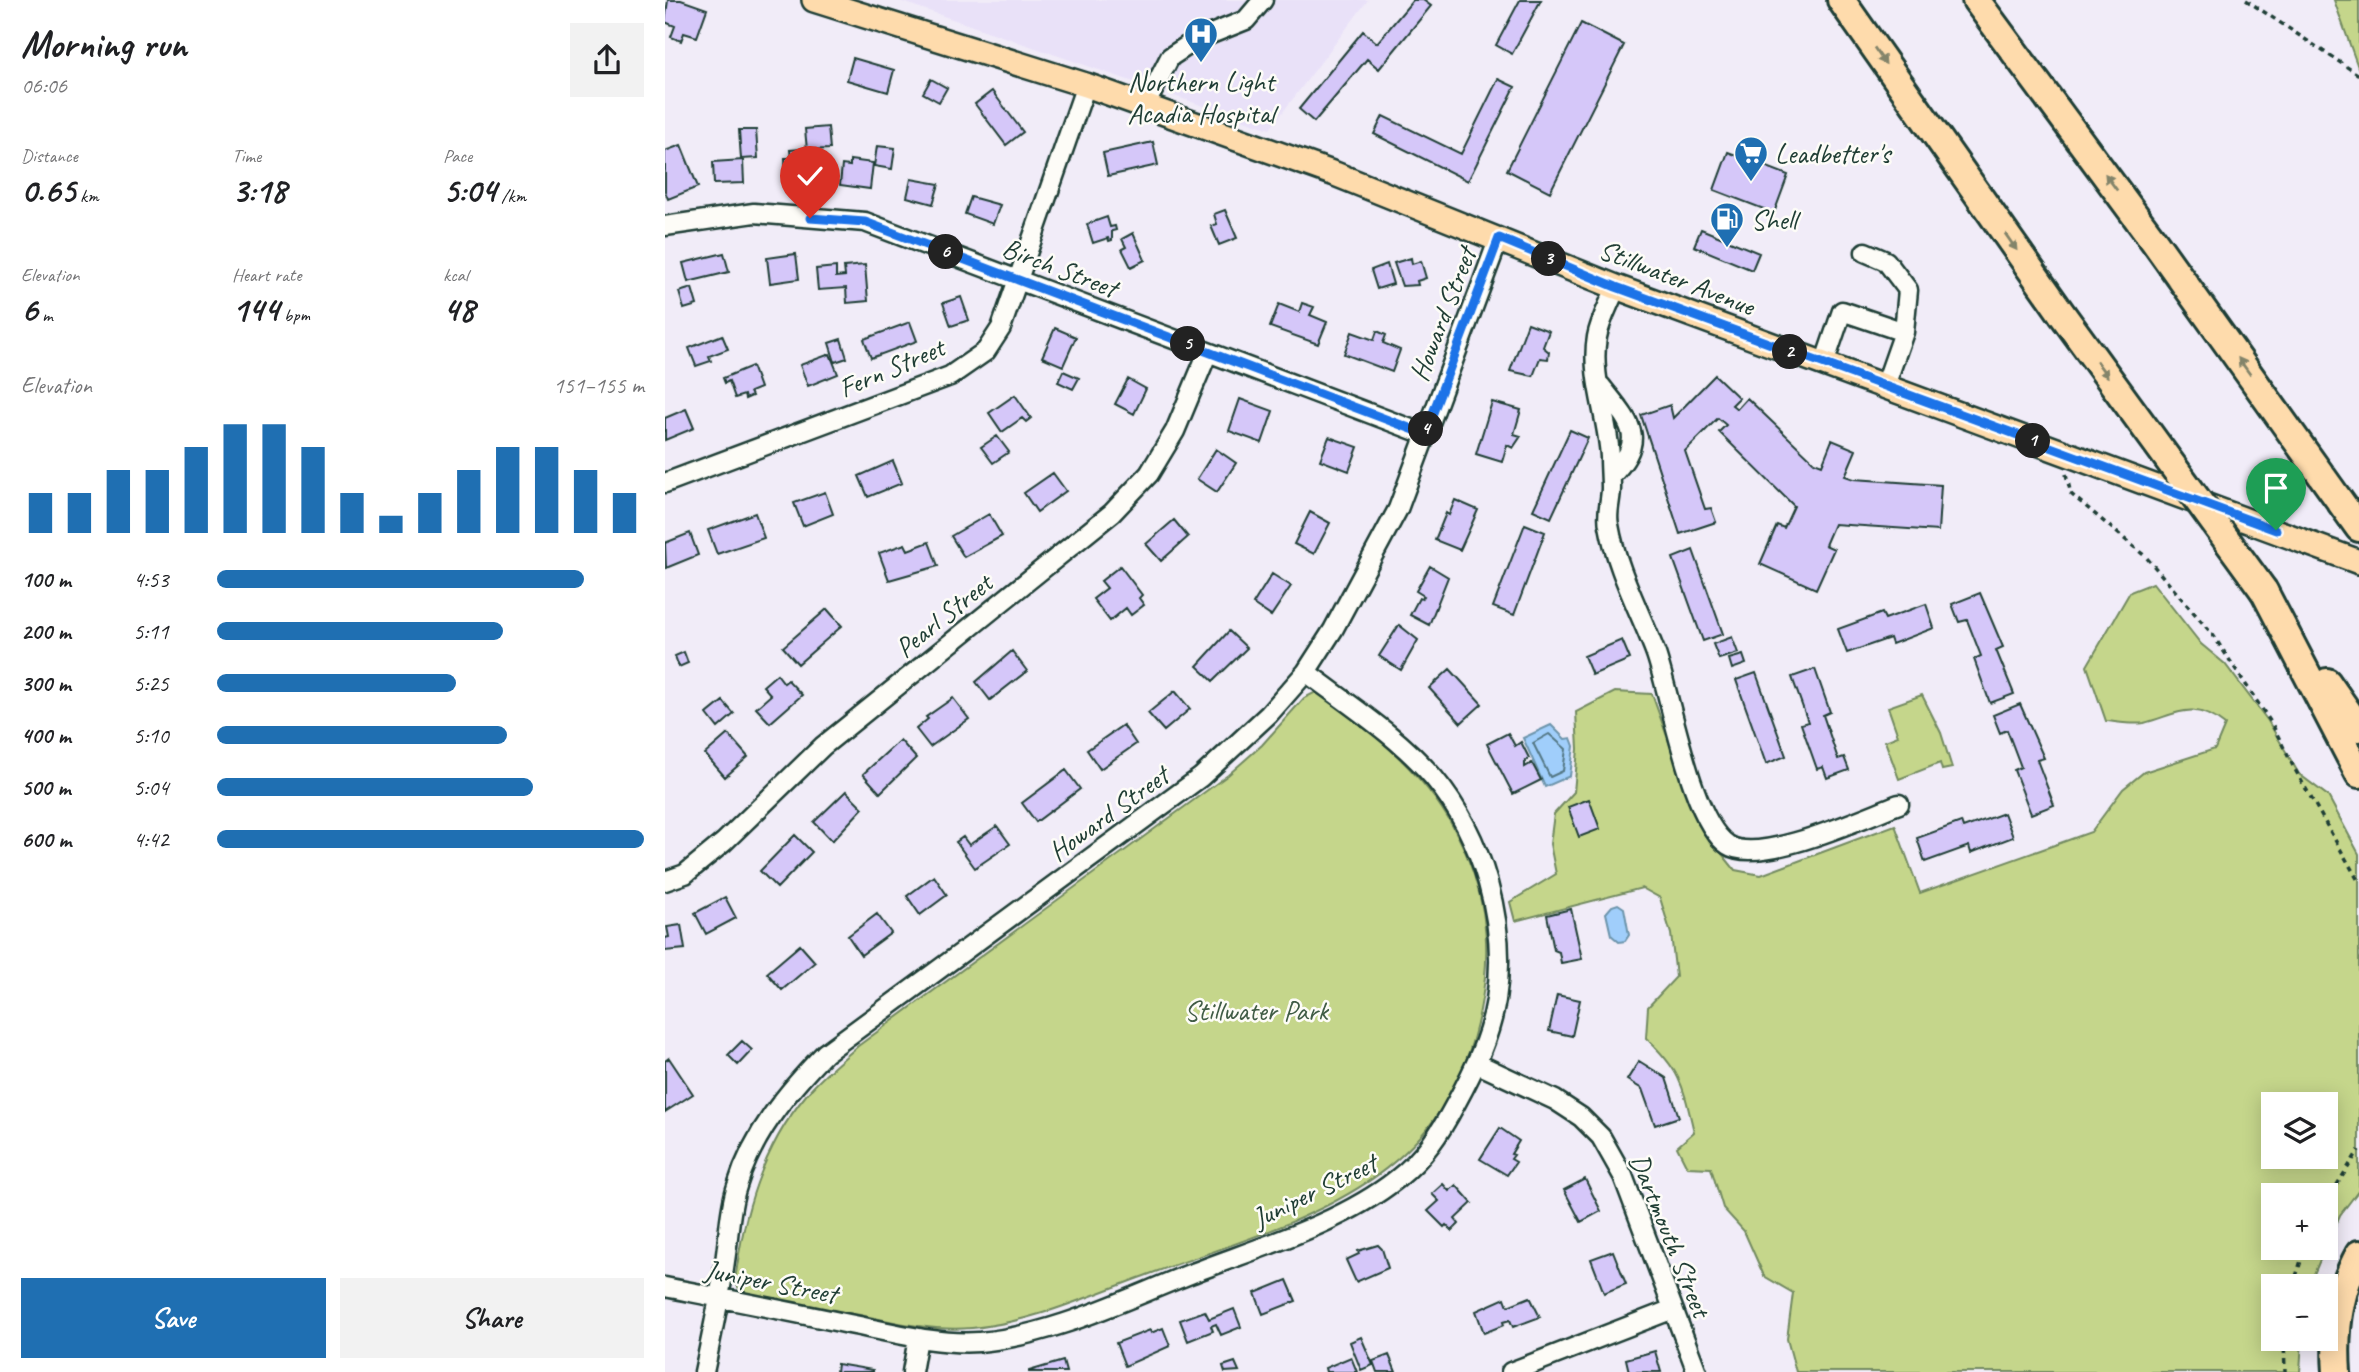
<!DOCTYPE html>
<html lang="en">
<head>
<meta charset="utf-8">
<style>
	body { margin:0; font-family:Caveat,sans-serif; background:#f2f2f2; color:#202124; height:100vh; display:flex; flex-direction:column; font-size:26px; white-space:nowrap }
	* { box-sizing:border-box; margin:0 }
	p { font-size:23px; color:#757577 }
	.icon { flex:none; width:38px; height:38px; fill:none; stroke:currentColor; stroke-width:2; stroke-linecap:round; stroke-linejoin:round }
	.map { position:relative; flex:1; overflow:hidden }
	.side { display:flex; flex-direction:column; background:#fff; width:665px }
	.side>* { flex:none }
	.controls { position:absolute; left:1596px; top:1092px; display:grid; gap:14px }
	.controls a { display:grid; place-items:center; width:77px; height:77px; border-radius:0px; background:#fff; box-shadow:0 4px 18px #0003; font-size:35px }
	.pin { position:absolute; display:grid; place-items:center; width:60px; height:60px; color:#fff; margin:-72px -30px; border-radius:50% 50% 50% 0; rotate:-45deg; box-shadow:0 0 7px #0007 }
	.pin .icon { rotate:45deg }
	.km { position:absolute; width:35px; height:35px; margin:-18px; border-radius:50%; background:#222; color:#fff; font-size:19px; line-height:35px; text-align:center }
	.round { display:grid; place-items:center; flex:none; width:74px; height:74px; border-radius:0px; background:#f2f2f2 }
	.summary { display:flex; align-items:center; justify-content:space-between; height:119px; padding:0 21px }
	h1 { font-size:38px; font-weight:700; line-height:52px }
	.figures { display:grid; grid-template-columns:repeat(3,1fr); gap:10px; height:119px; padding:7px 21px }
	.figures div { display:grid; align-content:center }
	.figures b { font-size:35px; font-weight:700 }
	.figures small { font-size:19px; font-weight:400 }
	.figures p { font-size:19px }
	.chart { height:196px; padding:14px 21px }
	.chart p { display:flex; justify-content:space-between }
	.chart svg { width:100%; height:126px; margin-top:7px; stroke:#1f6fb2; stroke-width:6 }
	.action { display:flex; gap:14px; margin-top:auto; padding:14px 21px }
	.action a { flex:1; height:80px; border-radius:0px; background:#1f6fb2; color:#fff; font-size:28px; font-weight:700; line-height:80px; text-align:center }
	.action a+a { background:#f2f2f2; color:#202124 }
	ul { padding:0 21px; list-style:none; font-size:23px }
	li { display:grid; grid-template-columns:112px 84px 1fr; align-items:center; height:52px }
	li i { height:18px; border-radius:9px; background:#1f6fb2 }
	main { display:flex; flex:1; min-height:0 }
	.map>svg:first-child { display:block }
	.built { fill:#e9e1f8 }
	.green { fill:#c5d68b; stroke:#728a60; stroke-width:2; fill-rule:evenodd }
	.water { fill:#a0cefb; stroke:#6c94ab; stroke-width:2 }
	.lines { fill:none; stroke-linecap:round; stroke-linejoin:round }
	.shore { stroke:#537784; stroke-width:2 }
	.building { fill:#d5c7f9; stroke:#1f3d34; stroke-width:2 }
	.minor-casing { stroke:#1f3d34; stroke-width:23 }
	.major-casing { stroke:#1f3d34; stroke-width:28 }
	.highway-casing { stroke:#1f3d34; stroke-width:32 }
	.path { stroke:#1f3d34; stroke-width:3.5; stroke-dasharray:5 5; stroke-linecap:butt }
	.minor { stroke:#fdfcf7; stroke-width:18 }
	.major { stroke:#fedbac; stroke-width:23 }
	.highway { stroke:#fedbac; stroke-width:26 }
	.highway-bridge-casing { stroke:#1f3d34; stroke-width:32; stroke-linecap:butt }
	.highway-bridge { stroke:#fedbac; stroke-width:26 }
	.oneway { fill:#83846a }
	.route-casing { stroke:#fff; stroke-width:14 }
	.route { stroke:#1a73e8; stroke-width:9 }
	.labels { text-anchor:middle; stroke-width:5; stroke-linejoin:round; paint-order:stroke }
	.poi-label { font-size:28px; fill:#1f3d34; stroke:#fdfcf7; text-anchor:start }
	.street-label { font-size:28px; fill:#1f3d34; stroke:#fdfcf7 }
	.park-label { font-size:28px; fill:#405c45; stroke:#fdfcf7 }
</style>
</head>
<body>
<main>
<section class="side">
<div class="summary"><div><h1>Morning run</h1><p>06:06</p></div><a class="round"><svg class="icon" aria-label="share" viewBox="0 0 24 24"><path d="M12 15V3M7 8l5-5 5 5M5 13v7h14v-7"/></svg></a></div>
<div class="figures">
<div><p>Distance</p><b>0.65<small> km</small></b></div>
<div><p>Time</p><b>3:18</b></div>
<div><p>Pace</p><b>5:04<small> /km</small></b></div>
</div>
<div class="figures">
<div><p>Elevation</p><b>6<small> m</small></b></div>
<div><p>Heart rate</p><b>144<small> bpm</small></b></div>
<div><p>kcal</p><b>48</b></div>
</div>
<div class="chart"><p><span>Elevation</span>151–155 m</p>
<svg viewBox="0 0 160 44" preserveAspectRatio="none"><path d="M5 44V30M15 44V30M25 44V22M35 44V22M45 44V14M55 44V6M65 44V6M75 44V14M85 44V30M95 44V38M105 44V30M115 44V22M125 44V14M135 44V14M145 44V22M155 44V30"/></svg>
</div>
<ul>
<li><b>100 m</b>4:53<i style="width:86%"></i></li>
<li><b>200 m</b>5:11<i style="width:67%"></i></li>
<li><b>300 m</b>5:25<i style="width:56%"></i></li>
<li><b>400 m</b>5:10<i style="width:68%"></i></li>
<li><b>500 m</b>5:04<i style="width:74%"></i></li>
<li><b>600 m</b>4:42<i style="width:100%"></i></li>
</ul>
<div class="action"><a>Save</a><a>Share</a></div>
</section>
<div class="map">
<svg width="1694" height="1372" viewBox="0 0 1694 1372">
	<rect width="100%" height="100%" fill="#f1ecf8"/>
	<filter id="ink" filterUnits="userSpaceOnUse"><feTurbulence type="fractalNoise" baseFrequency=".0143" numOctaves="2"/><feDisplacementMap in="SourceGraphic" scale="14" xChannelSelector="R" yChannelSelector="G"/><feConvolveMatrix kernelMatrix="1 2 1 2 8 2 1 2 1" color-interpolation-filters="sRGB"/></filter>
	<g filter="url(#ink)">
		<path class="built" d="M232,0H703L605,129Z"/>
		<path class="green" d="M1669,0H1694V70Z
			M1488,583L1536,644L1560,664L1603,721L1634,774L1663,796L1694,854V1190L1675,1215L1661,1247V1195H1608V1248H1660L1644,1286H1608V1339H1637L1635,1372H1131L1122,1339L1128,1293L1099,1276L1079,1231L1058,1208L1046,1168L1022,1167L1012,1147L1029,1132C1018,1086 1017,1072 981,1038L983,1007L1011,977L1006,934L995,898L977,888L850,921L845,902L891,874L885,844L889,814L909,792L913,749L911,712L950,692L987,694L1033,824L1070,870L1096,875L1230,825L1255,893L1426,832L1458,789L1479,772L1550,749L1560,725C1527,699 1513,714 1479,723C1468,725 1452,722 1441,721L1422,666L1465,592ZM1608,1104H1661V1157H1608Z
			M651,692C667,698 680,711 692,721C740,759 779,799 802,856C823,907 826,956 815,1010C782,1184 638,1219 493,1271C432,1292 372,1322 307,1328C268,1331 232,1323 195,1315C155,1308 116,1301 77,1293L70,1282C78,1214 97,1148 142,1094C157,1076 176,1061 193,1046L563,775L597,745L639,698Z
			M1257,695L1276,733L1287,768L1277,770L1275,763L1234,779L1220,741L1233,736L1223,707Z"/>
		<path class="water" d="M886,725L900,739L906,738L909,746L905,776L880,787L858,738Z
			M953,904L959,908L964,935L960,941L954,942L946,935L941,913L947,906Z"/>
		<g class="lines">
			<path class="shore" d="M884,734L901,749L898,771L885,777L868,743Z"/>
		</g>
		<path class="building" d="M3,0H16L42,9L32,37L19,33L16,41L6,37L10,26L0,22Z
			M748,0H758L766,6L714,69L702,59L649,122L634,109L698,31L712,43Z
			M855,0H876L847,54L831,45Z
			M916,23L959,45L885,192L842,170Z
			M188,58L229,70L223,92L182,80Z
			M266,79L282,88L274,102L258,93Z
			M833,79L850,87L803,181L709,134L718,116L796,154Z
			M327,91L358,132L341,145L310,104Z
			M163,127L165,149L142,150L140,129Z
			M74,130H91L93,158L76,159Z
			M488,142L493,165L443,176L438,153Z
			M16,145L33,187L3,199L0,191V151Z
			M212,146L230,148L227,169L209,166Z
			M137,149V154H148V178L121,179L120,158H126L125,150Z
			M1063,152L1123,175L1109,213L1049,190Z
			M78,160L79,183L49,184L48,162Z
			M185,160L208,163L205,189L175,185L177,165L185,166Z
			M246,179L274,184L268,204L242,197Z
			M306,197L335,205L328,224L300,214Z
			M560,210L572,238L554,245L546,226L552,224L549,214Z
			M442,217L445,227L450,226L451,230L447,231V240L444,241L443,238L428,243L422,224Z
			M1036,229L1094,253L1087,270L1029,246Z
			M468,233L480,260L466,267L457,249L461,247L457,239Z
			M59,253L64,272L23,282L18,263Z
			M131,254L134,279L105,283L102,258Z
			M746,258L747,264L756,261L761,278L752,281L753,285L737,286L729,263Z
			M722,264L728,284L712,289L706,270Z
			M200,265L203,301L182,303L181,288L153,290L151,269L171,267V277L180,276L179,267Z
			M27,288L32,305L19,309L14,292Z
			M296,297L304,320L286,326L278,303Z
			M637,303L649,307L645,315L662,322L653,344L605,327L614,304L634,312Z
			M245,322L252,341L206,358L199,339Z
			M863,323L884,331L878,347L884,352L883,359L875,358L868,376L845,371Z
			M390,328L411,337L398,366L377,357Z
			M712,331L721,335L718,343L735,350L727,372L679,354L687,332L709,340Z
			M57,335L63,349L44,356L46,361L31,366L24,348Z
			M176,339L182,358L170,362L164,343Z
			M165,354L173,374L143,386L135,365Z
			M87,366L95,388L85,392L87,396L80,399L79,395L70,398L64,381L60,383L58,378Z
			M398,371L414,378L408,389L393,382Z
			M1050,375L1074,398L1067,405L1072,409L1082,398L1149,462L1157,465L1167,440L1191,450L1180,476L1189,479L1276,485L1273,531L1169,524L1160,545L1169,549L1151,589L1095,564L1112,525L1119,528L1129,506L1054,432L1061,425L1053,418L1020,451L1040,509L1046,508L1051,522L1015,534L976,415L1005,405L1008,418Z
			M463,379L481,389L469,414L450,404Z
			M350,395L366,418L361,422L357,418L337,432L324,413Z
			M575,399L608,411L597,443L564,431Z
			M827,402L856,410L849,434L856,436L848,448L842,445L837,462L811,454Z
			M21,409L29,428L0,440V418Z
			M905,430L923,438L886,518L868,510Z
			M332,436L344,452L328,463L316,447Z
			M664,437L693,447L684,471L655,460Z
			M551,449L571,463L552,492L532,479Z
			M228,461L237,483L203,497L194,476Z
			M388,473L401,491L372,512L359,493Z
			M160,492L168,514L138,526L129,503Z
			M790,500L813,510L795,550L770,540L781,513L784,515Z
			M645,512L665,523L649,554L629,544Z
			M90,513L99,538L52,554L43,530Z
			M324,514L337,536L299,557L286,536Z
			M509,520L523,537L496,561L481,544Z
			M860,524L880,532L849,615L828,607Z
			M25,533L33,555L1,568L0,543Z
			M264,542L273,566L224,580L214,553L240,544L243,550Z
			M1028,550L1058,634L1038,641L1008,558Z
			M455,566L477,595L474,598L479,605L466,615L461,608L445,621L428,599L442,588L436,581Z
			M765,566L783,577L764,625L745,615L754,598L757,599L759,596L751,591Z
			M607,574L626,586L606,616L588,604Z
			M1315,593L1338,647L1331,650L1349,694L1325,703L1309,659L1316,656L1302,620L1294,622L1287,604Z
			M1261,604L1269,628L1227,644L1225,638L1182,653L1173,629L1217,613L1220,619Z
			M162,609L177,626L133,664L118,647Z
			M734,625L753,640L736,670L714,656Z
			M564,631L582,648L548,681L532,666Z
			M1067,637L1073,653L1054,659L1048,644Z
			M957,640L965,659L927,675L919,656Z
			M347,651L362,671L325,700L311,682Z
			M19,652L23,663L14,667L10,656Z
			M1078,655L1081,664L1067,669L1064,659Z
			M785,669L817,704L796,723L764,688Z
			M1150,669L1165,712L1158,715L1173,759L1179,757L1184,770L1162,778L1158,767L1152,769L1136,724L1143,722L1127,677Z
			M1091,673L1121,756L1101,764L1071,680Z
			M112,674L119,683L123,680L137,695L105,723L91,708L106,695L98,686Z
			M510,691L525,709L499,731L483,713Z
			M288,698L304,719L265,747L251,729L263,719L261,717Z
			M58,701L69,714L53,728L42,714Z
			M1355,704L1379,758L1372,760L1389,805L1366,814L1349,770L1356,767L1342,730L1335,733L1328,715Z
			M458,725L471,744L435,769L422,750Z
			M843,733L850,746L856,742L864,758L860,762V767L867,763L876,780L848,794L822,744Z
			M63,734L83,757L60,777L40,754Z
			M235,740L251,758L215,793L198,774Z
			M401,770L415,789L371,822L357,803Z
			M181,791L198,808L167,841L149,822Z
			M924,799L935,829L914,837L903,807Z
			M1339,813L1348,837L1306,853L1304,846L1260,862L1252,838L1296,822L1298,828Z
			M332,826L345,844L310,868L291,842L298,837L304,845Z
			M130,835L147,852L112,888L95,871Z
			M269,876L282,895L255,915L242,896Z
			M60,897L71,918L41,934L30,913Z
			M906,909L917,959L896,963L894,952L889,950L882,915Z
			M212,914L226,933L196,955L183,936Z
			M16,925L20,949L0,951V938L4,937L2,927Z
			M135,945L150,962L117,990L102,973Z
			M892,995L915,1000L907,1036L884,1031Z
			M77,1041L87,1050L73,1065L63,1055Z
			M4,1058L28,1094L0,1112V1061Z
			M974,1061L1001,1078L1014,1117L990,1125L977,1089L962,1080Z
			M835,1128L854,1141L846,1154L849,1155L846,1159L851,1162L842,1175L815,1159Z
			M920,1179L936,1211L916,1222L899,1190Z
			M778,1184L784,1191L791,1185L807,1203L790,1219L794,1224L787,1231L781,1225L779,1227L763,1211L774,1201L767,1194Z
			M713,1245L717,1249L723,1268L691,1282L681,1260L694,1254L693,1251Z
			M948,1251L961,1284L939,1293L926,1259Z
			M622,1280L631,1301L598,1314L590,1293Z
			M865,1297L875,1317L848,1327L845,1320L838,1322L839,1325L819,1333L811,1311L840,1298L843,1306Z
			M569,1309L576,1327L556,1335L551,1324L546,1326L548,1331L523,1341L515,1320L540,1311L544,1319Z
			M498,1328L505,1346L460,1366L451,1343L485,1330L486,1333Z
			M696,1337L708,1365L696,1370L685,1342Z
			M990,1351L996,1372H964L961,1359Z
			M724,1355L731,1372H712L708,1361Z
			M686,1357L692,1372H661L660,1368Z
			M398,1361L401,1372H364V1371Z
			M570,1362L574,1371L560,1372L558,1366Z
			M172,1364L208,1370V1372H171Z"/>
		<g class="lines">
			<g class="minor-casing">
				<path id="minor" d="M480,106L505,57L531,40L581,20L598,0
					M0,226L89,213L200,222L759,434
					M1200,252L1221,261L1243,290L1239,332
					M951,287C945,303 935,320 932,337C925,377 943,417 945,457C945,467 946,478 946,488C946,500 941,514 944,525C952,571 975,611 991,654C1006,697 1026,821 1063,845C1094,866 1199,817 1234,804
					M1159,364L1177,311L1239,332L1220,386
					M936,386C964,422 984,438 946,476
					M0,483L285,376L321,351L336,328L421,85
					M0,881L20,874L59,842L158,746L447,513L484,474L510,431L543,352
					M813,1064L890,1100L916,1117L936,1137L958,1176L1032,1372
					M0,1287C61,1299 123,1311 184,1324C226,1332 271,1345 314,1342C387,1336 458,1300 525,1274C592,1248 676,1224 732,1179C760,1157 775,1133 791,1103C809,1070 825,1037 831,1000C843,924 818,837 769,778C733,736 686,706 641,672
					M39,1372C47,1335 55,1298 60,1261C64,1237 64,1209 72,1186C88,1133 123,1091 160,1053L536,777L604,714L641,672L668,630L733,509L834,238
					M247,1372L253,1338
					M846,1372L1008,1309"/>
			</g>
			<g class="major-casing">
				<path id="major" d="M149,0L421,85L670,174L951,287L1694,562"/>
			</g>
			<g class="highway-casing">
				<path id="highway" d="M1176,0L1397,314
					M1311,0L1489,241L1694,528
					M1599,591L1694,774
					M1662,682L1694,728
					M1672,1372C1669,1331 1674,1290 1694,1254"/>
			</g>
			<path class="path" d="M1581,0L1694,75
				M1401,474L1406,494L1481,557L1548,635L1607,724L1628,766L1694,882
				M1661,1202L1694,1150
				M1628,1286L1640,1248
				M1619,1339L1620,1372"/>
			<use href="#minor" class="minor"/>
			<use href="#major" class="major"/>
			<use href="#highway" class="highway"/>
			<g class="highway-bridge-casing">
				<path id="highway-bridge" d="M1397,314L1599,591"/>
			</g>
			<use href="#highway-bridge" class="highway-bridge"/>
		</g>
		<defs><path id="oneway-solid" d="M-6-.8H1V-3.2L6.5 0L1 3.2V.8H-6Z" transform="scale(1.75)"/></defs>
		<g class="oneway">
			<use href="#oneway-solid" transform="translate(1215 56) rotate(55)"/>
			<use href="#oneway-solid" transform="translate(1446 182) rotate(-126)"/>
			<use href="#oneway-solid" transform="translate(1346 242) rotate(55)"/>
			<use href="#oneway-solid" transform="translate(1579 366) rotate(-126)"/>
			<use href="#oneway-solid" transform="translate(1437 369) rotate(54)"/>
		</g>
	</g>
	<g class="lines" filter="url(#ink)">
		<g class="route-casing">
			<path id="route" d="M145,218L200,222L760,434L834,238L951,287L1611,530"/>
		</g>
		<use href="#route" class="route"/>
	</g>
	<defs>
		<g id="hospital-pin" transform="scale(1.75)"><path d="M0 17L-7.5 6A9.5 9.5 0 1 1 7.5 6Z" fill="#1f6fb2" stroke="#fdfcf7"/><path d="M-5-5h3v3.5h4V-5h3V5h-3V1.5h-4V5h-3Z" fill="#fff"/></g>
		<g id="supermarket-pin" transform="scale(1.75)"><path d="M0 17L-7.5 6A9.5 9.5 0 1 1 7.5 6Z" fill="#1f6fb2" stroke="#fdfcf7"/><path d="M-6-5.5h2.5l.6 2H6L4.5 2H-2.5L-4.4-4H-6ZM-1.5 3.2a1.3 1.3 0 1 0 .1 0ZM3 3.2a1.3 1.3 0 1 0 .1 0Z" fill="#fff"/></g>
		<g id="fuel-pin" transform="scale(1.75)"><path d="M0 17L-7.5 6A9.5 9.5 0 1 1 7.5 6Z" fill="#1f6fb2" stroke="#fdfcf7"/><path d="M-5.5-6h7V0h2V4h1.3V-2.5L3-4.5l.8-.8L6-3V5H2.5V1h-1V6h-7ZM-4.2-4.7v3.2H.2V-4.7Z" fill="#fff"/></g>
	</defs>
	<g fill-rule="evenodd">
		<use href="#hospital-pin" x="536" y="34"/>
		<use href="#supermarket-pin" x="1086" y="153"/>
		<use href="#fuel-pin" x="1062" y="219"/>
	</g>
	<g class="labels">
		<g class="poi-label">
			<text x="536" y="91" text-anchor="middle">Northern Light<tspan x="536" dy="32">Acadia Hospital</tspan></text>
			<text x="1110" y="163">Leadbetter's</text>
			<text x="1086" y="229">Shell</text>
		</g>
		<g class="street-label">
			<text transform="translate(395 267) rotate(21)" y="10">Birch Street</text>
			<text transform="translate(1012 277) rotate(21)" y="10">Stillwater Avenue</text>
			<text transform="translate(777 314) rotate(-69)" y="10">Howard Street</text>
			<text transform="translate(226 367) rotate(-23)" y="10">Fern Street</text>
			<text transform="translate(278 615) rotate(-39)" y="10">Pearl Street</text>
			<text transform="translate(443 813) rotate(-36)" y="10">Howard Street</text>
			<text transform="translate(649 1190) rotate(-26)" y="10">Juniper Street</text>
			<text transform="translate(1006 1235) rotate(68)" y="10">Dartmouth Street</text>
			<text transform="translate(106 1281) rotate(11)" y="10">Juniper Street</text>
		</g>
		<g class="park-label">
			<text x="591" y="1020">Stillwater Park</text>
		</g>
	</g>
</svg>
<div class="controls">
<a><svg class="icon" aria-label="layers" viewBox="0 0 24 24"><path d="M12 4l9 5-9 5-9-5zM3 14l9 5 9-5"/></svg></a>
<a>+</a>
<a>−</a>
</div>
<div class="pin" style="left:1611px;top:530px;background:#1e9e55"><svg class="icon" aria-label="arrive" viewBox="0 0 24 24"><path d="M6 21V4h12l-3 4 3 4H6"/></svg></div>
<div class="pin" style="left:145px;top:218px;background:#d93025"><svg class="icon" aria-label="check" viewBox="0 0 24 24"><path d="M5 12l5 5 9-10"/></svg></div>
<b class="km" style="left:1368px;top:441px">1</b>
<b class="km" style="left:1125px;top:352px">2</b>
<b class="km" style="left:884px;top:259px">3</b>
<b class="km" style="left:761px;top:429px">4</b>
<b class="km" style="left:523px;top:344px">5</b>
<b class="km" style="left:281px;top:252px">6</b>
</div>
</main>
</body>
</html>
